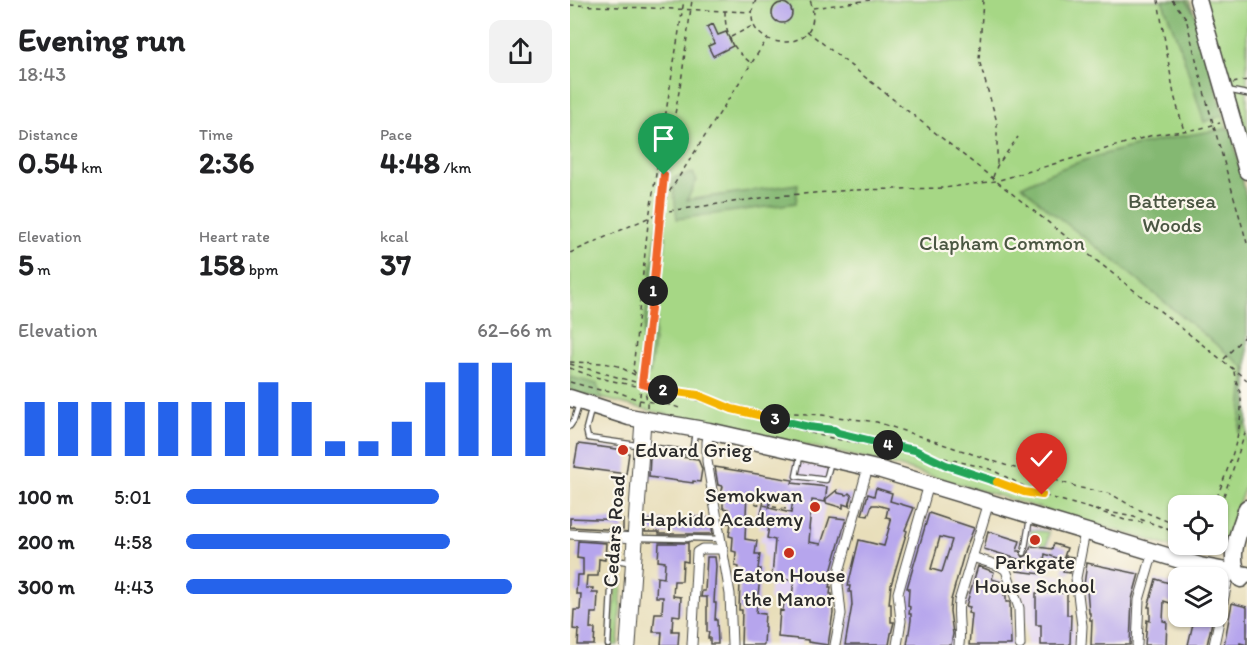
<!DOCTYPE html>
<html lang="en">
<head>
<meta charset="utf-8">
<style>
	body { margin:0; font-family:Itim,sans-serif; background:#f2f2f2; color:#202124; height:100vh; display:flex; flex-direction:column; font-size:22px; white-space:nowrap }
	* { box-sizing:border-box; margin:0 }
	p { font-size:20px; color:#757577 }
	.icon { flex:none; width:33px; height:33px; fill:none; stroke:currentColor; stroke-width:2; stroke-linecap:round; stroke-linejoin:round }
	.map { position:relative; flex:1; overflow:hidden }
	.side { display:flex; flex-direction:column; background:#fff; width:570px }
	.side>* { flex:none }
	.controls { position:absolute; left:598px; top:495px; display:grid; gap:12px }
	.controls a { display:grid; place-items:center; width:60px; height:60px; border-radius:12px; background:#fff; box-shadow:0 2px 4px #0004; font-size:30px }
	.pin { position:absolute; display:grid; place-items:center; width:51px; height:51px; color:#fff; margin:-62px -26px; border-radius:50% 50% 50% 0; rotate:-45deg; box-shadow:0 0 6px #0007 }
	.pin .icon { rotate:45deg }
	.km { position:absolute; width:30px; height:30px; margin:-15px; border-radius:50%; background:#222; color:#fff; font-size:16px; line-height:30px; text-align:center }
	.round { display:grid; place-items:center; flex:none; width:63px; height:63px; border-radius:12px; background:#f2f2f2 }
	.summary { display:flex; align-items:center; justify-content:space-between; height:102px; padding:0 18px }
	h1 { font-size:33px; font-weight:700; line-height:45px }
	.stats { display:grid; grid-template-columns:repeat(3,1fr); gap:9px; height:102px; padding:6px 18px }
	.stats div { display:grid; align-content:center }
	.stats b { font-size:30px; font-weight:700 }
	.stats small { font-size:16px; font-weight:400 }
	.stats p { font-size:16px }
	.chart { height:168px; padding:12px 18px }
	.chart p { display:flex; justify-content:space-between }
	.chart svg { width:100%; height:108px; margin-top:6px; stroke:#2563eb; stroke-width:6 }
	ul { padding:0 18px; list-style:none; font-size:20px }
	li { display:grid; grid-template-columns:96px 72px 1fr; align-items:center; height:45px }
	li i { height:15px; border-radius:8px; background:#2563eb }
	main { display:flex; flex:1; min-height:0 }
	.map>svg:first-child { display:block }
	.built { fill:#e2d4f3 }
	.green { fill:#a6d785; stroke:#688158; stroke-width:1.5; fill-rule:evenodd }
	.forest { fill:#84b872; stroke:#58724e; stroke-width:1.5 }
	.building { fill:#b6a5ed; fill-rule:evenodd }
	.lines { fill:none; stroke-linecap:round; stroke-linejoin:round }
	.lane-casing { stroke:#474640; stroke-width:7 }
	.street-casing { stroke:#474640; stroke-width:11 }
	.primary-casing { stroke:#474640; stroke-width:17 }
	.highway-casing { stroke:#474640; stroke-width:19 }
	.path { stroke:#474640; stroke-width:1.5; stroke-dasharray:4.5 4.5; stroke-linecap:butt }
	.lane { stroke:#fff; stroke-width:4.5 }
	.street { stroke:#fff; stroke-width:9 }
	.primary { stroke:#fff; stroke-width:15 }
	.highway { stroke:#fff; stroke-width:16 }
	.split-1-casing { stroke:#fff; stroke-width:12 }
	.split-2-casing { stroke:#fff; stroke-width:12 }
	.split-3-casing { stroke:#fff; stroke-width:12 }
	.split-4-casing { stroke:#fff; stroke-width:12 }
	.split-5-casing { stroke:#fff; stroke-width:12 }
	.split-6-casing { stroke:#fff; stroke-width:12 }
	.split-1 { stroke:#f0652b; stroke-width:8 }
	.split-2 { stroke:#f0652b; stroke-width:8 }
	.split-3 { stroke:#f5b400; stroke-width:8 }
	.split-4 { stroke:#22a559; stroke-width:8 }
	.split-5 { stroke:#22a559; stroke-width:8 }
	.split-6 { stroke:#f5b400; stroke-width:8 }
	.poi-dot { fill:#c8321e; stroke:#fbf7ec; stroke-width:2 }
	.labels { text-anchor:middle; stroke-width:4.5; stroke-linejoin:round; paint-order:stroke }
	.park-label { font-size:21px; fill:#4a5642; stroke:#fbf7ec }
	.poi-label { font-size:21px; fill:#2b2b2b; stroke:#fbf7ec }
	.street-label { font-size:21px; fill:#2b2b2b; stroke:#fbf7ec }
</style>
</head>
<body>
<main>
<section class="side">
<div class="summary"><div><h1>Evening run</h1><p>18:43</p></div><a class="round"><svg class="icon" aria-label="share" viewBox="0 0 24 24"><path d="M12 15V3M7 8l5-5 5 5M5 13v7h14v-7"/></svg></a></div>
<div class="stats">
<div><p>Distance</p><b>0.54<small> km</small></b></div>
<div><p>Time</p><b>2:36</b></div>
<div><p>Pace</p><b>4:48<small> /km</small></b></div>
</div>
<div class="stats">
<div><p>Elevation</p><b>5<small> m</small></b></div>
<div><p>Heart rate</p><b>158<small> bpm</small></b></div>
<div><p>kcal</p><b>37</b></div>
</div>
<div class="chart"><p><span>Elevation</span>62–66 m</p>
<svg viewBox="0 0 160 44" preserveAspectRatio="none"><path d="M5 44V22M15 44V22M25 44V22M35 44V22M45 44V22M55 44V22M65 44V22M75 44V14M85 44V22M95 44V38M105 44V38M115 44V30M125 44V14M135 44V6M145 44V6M155 44V14"/></svg>
</div>
<ul>
<li><b>100 m</b>5:01<i style="width:69%"></i></li>
<li><b>200 m</b>4:58<i style="width:72%"></i></li>
<li><b>300 m</b>4:43<i style="width:89%"></i></li>
</ul>
</section>
<div class="map">
<svg width="677" height="645" viewBox="0 0 677 645">
	<rect width="100%" height="100%" fill="#fbf7ec"/>
	<filter id="ink" filterUnits="userSpaceOnUse"><feTurbulence type="fractalNoise" baseFrequency=".0167" numOctaves="2"/><feDisplacementMap in="SourceGraphic" scale="12" xChannelSelector="R" yChannelSelector="G"/><feConvolveMatrix kernelMatrix="1 2 1 2 8 2 1 2 1" color-interpolation-filters="sRGB"/></filter>
	<filter id="wash" filterUnits="userSpaceOnUse"><feTurbulence type="fractalNoise" baseFrequency=".008" numOctaves="4" result="noise"/><feDisplacementMap in="SourceGraphic" scale="24" xChannelSelector="R" yChannelSelector="G"/><feGaussianBlur stdDeviation="1.35" result="paint"/><feColorMatrix in="noise" values="0 0 0 0 0 0 0 0 0 0 0 0 0 0 0 0 0 1.4 0 .05"/><feComposite in="paint" operator="in"/></filter>
	<g filter="url(#wash)">
		<rect width="100%" height="100%" fill="#e8deba"/>
		<path class="built" d="M223,462L262,469L242,575L232,645H204L209,601L199,600L200,587L198,586L199,572L196,571L197,557L193,556L194,542H190L191,535H194V529L189,528L191,514L185,513L189,503L219,510Z
			M453,523L480,531L477,574L493,575L491,589H498L505,632L504,645H457L455,606L446,575Z"/>
		<path class="green" d="M0,0H619L627,19L677,200V481L651,553C641,561 623,552 612,550L324,465L82,411L0,390ZM609,506H648V544H609Z
			M633,0H677V151Z
			M461,530L479,532L477,545L459,543Z
			M53,568L48,645H42L47,569Z"/>
		<path class="forest" d="M592,0H616L625,14L654,115L634,122L611,49Z
			M661,128L677,201V422L669,433L675,368L542,259L475,207L452,186C517,153 589,139 661,128Z
			M123,173L127,180L117,200L228,184L226,203L107,219L102,178Z
			M87,228L96,237L80,373L77,376L69,367Z
			M0,377L27,384L32,400L0,391Z"/>
		<g id="blocks">
			<path class="building" d="M202 13a10 10 0 1 1 20 0a10 10 0 1 1-20 0Z
				M143,24L148,35L156,32L163,46L143,56L138,46L145,43L137,27Z
				M8,444L55,450L59,453L56,474L4,467Z
				M84,454L128,459L132,469L130,482L123,481V483L79,477L80,457Z
				M145,467L223,480L222,483L257,487L255,502L242,500L239,529H240L239,542L251,544L260,517L276,519L259,579H261L259,587H261L260,594H262L263,613L258,645L238,642V640L208,637L210,610L213,611L214,602L221,603L224,581L202,577L205,540L197,538L199,527L192,526L194,515L191,514L195,496L177,492L175,539L187,541L185,554H190L188,569H191L186,613L195,614L194,627H195L194,645H171L172,610H169L170,581H167L169,567L165,566L166,552L162,551L163,537L159,536L161,523H157L158,509L153,508V502L150,499L153,486L148,485ZM201,497L223,500L221,513L199,508Z
				M306,488L322,493L320,501L344,508L335,530L337,531L321,585L319,604H321V622H324L321,634L319,645H275L282,605L281,592H279L280,586H278L289,540L314,546L321,521L320,518L316,517L318,508L307,505H302L298,516L292,515L298,494L304,496Z
				M267,490L268,493L277,495L279,493L282,496L279,506L273,504V508L256,503V499Z
				M359,513L404,528L395,550L381,600L380,611L383,634L381,645H337L341,620V614H339L340,607L338,606L339,588H337ZM370,537L382,540L372,572L361,569Z
				M120,517L137,518V523H141L143,534H89V532H75L76,520L120,522Z
				M0,518L53,520V530L0,527Z
				M418,531L450,541L447,551H450L453,557L458,555L461,546L482,549L484,544L497,548L493,560L475,554L472,574L447,571L448,559L414,549Z
				M8,541L36,543L35,560L29,559L28,576H17L16,588H23L22,593H28L27,613H21L20,629H25L24,645H8L9,630L3,629L4,610H10L11,594H6L7,575H13V559L7,558Z
				M89,543H118V562L113,561L112,581H104L103,596L111,597L110,616L103,615L102,631H109L108,645H91L92,632H83L85,613H92L93,597H86L87,577L94,578L95,562L88,561Z
				M496,556L503,557L500,573L493,572Z
				M137,557H145L146,566L144,603H146L145,620H147L148,644H140V638H138L139,632H137V597H131L132,591H135Z
				M517,563L569,574L562,599L560,645H521L522,620H520V613H519L517,589L514,588V585Z
				M408,566L424,572L422,579L432,582L434,595H436V602H440L441,645H399L402,614L398,613L400,607L396,606Z
				M586,579L609,586V594L606,605L594,601L593,621L597,622L596,645H575L577,620L580,621V607H578Z
				M466,593H497V615H501L500,645H471V625H466Z
				M662,603L677,607V645L670,643V645H654Z
				M624,619L642,622L637,645H618Z"/>
		</g>
	</g>
	<g filter="url(#ink)">
		<use href="#blocks" fill-opacity="0" stroke="#474640" stroke-width="1.5"/>
		<g class="lines">
			<g class="lane-casing">
				<path id="lane" d="M657,90L677,94
					M21,410L16,429L18,438L122,453L125,432
					M0,426L4,420L9,404
					M230,457L226,476L256,480L261,461
					M68,538L118,539
					M120,538L150,539
					M454,553L460,518
					M43,560L60,562
					M38,645L43,553"/>
			</g>
			<g class="street-casing">
				<path id="street" d="M139,431L137,442V461L160,594L162,645
					M0,534L65,538
					M402,557L430,566L436,570L449,608L450,645
					M122,645L127,552L132,549H153
					M265,645L271,614L268,585L269,572L298,467
					M327,645L331,621L328,593L359,484
					M389,645C391,630 387,616 389,601L419,502
					M511,645L512,626L506,578L515,532
					M567,645L569,600L583,552
					M644,645L658,578"/>
			</g>
			<g class="primary-casing">
				<path id="primary" d="M58,645L73,420"/>
			</g>
			<g class="highway-casing">
				<path id="highway" d="M628,0L677,171
					M0,398L59,417L139,431L311,470L630,566L677,575
					M671,579C655,558 670,530 677,508"/>
			</g>
			<path class="path" d="M186,0C161,52 261,60 240,0
				M413,0L409,60L427,122V166
				M588,0L604,95L614,131
				M602,0L616,18L633,88L677,243
				M0,5L182,12
				M243,8L300,0
				M155,11C155,35 162,48 181,63
				M237,31L677,380
				M161,37L184,25
				M663,83L677,80
				M423,177L427,166L448,137
				M92,208L96,197L197,39
				M0,253L91,212L206,196L283,190L374,188L426,181L583,135L628,129L650,123
				M654,359L677,333
				M0,362L34,363L48,366L65,375L73,371
				M0,364L101,392L128,395L162,409L192,417L239,427L282,432L294,438L316,444L420,469L472,495L522,509L564,517L595,528L609,529
				M0,368L21,376L70,387
				M72,381L86,269L94,175L112,75L122,0
				M0,382L30,390L45,391L69,400L101,405L112,409
				M109,393L133,402H142
				M136,397L183,410L252,415L307,422L435,465L511,488L541,494L565,508L609,526
				M69,405L71,386
				M77,407C78,394 71,381 63,370L78,224L114,0
				M198,419C230,431 278,445 312,444
				M220,426L236,427
				M240,428L256,434L268,433
				M267,433L292,439
				M349,452L401,474L454,492L468,494
				M151,493L174,497L187,504L216,509
				M644,506C656,471 672,439 671,401C671,390 664,380 664,370
				M525,510L555,520L576,523
				M648,513L677,428
				M597,529L609,536
				M636,544L651,553"/>
			<use href="#lane" class="lane"/>
			<use href="#street" class="street"/>
			<use href="#primary" class="primary"/>
			<use href="#highway" class="highway"/>
		</g>
	</g>
	<g class="lines" filter="url(#ink)">
		<g class="split-1-casing">
			<path id="split-1" d="M83,291L94,175"/>
		</g>
		<g class="split-2-casing">
			<path id="split-2" d="M83,291L72,384L93,390"/>
		</g>
		<g class="split-3-casing">
			<path id="split-3" d="M93,390L128,395L162,409L205,419"/>
		</g>
		<g class="split-4-casing">
			<path id="split-4" d="M205,419L239,427L264,430L268,433L318,445"/>
		</g>
		<g class="split-5-casing">
			<path id="split-5" d="M318,445L345,450L376,465L427,482"/>
		</g>
		<g class="split-6-casing">
			<path id="split-6" d="M427,482L454,492L472,495"/>
		</g>
		<use href="#split-1" class="split-1"/>
		<use href="#split-2" class="split-2"/>
		<use href="#split-3" class="split-3"/>
		<use href="#split-4" class="split-4"/>
		<use href="#split-5" class="split-5"/>
		<use href="#split-6" class="split-6"/>
	</g>
	<g class="poi-dot">
		<circle cx="53" cy="450" r="6"/>
		<circle cx="245" cy="507" r="6"/>
		<circle cx="465" cy="540" r="6"/>
		<circle cx="219" cy="553" r="6"/>
	</g>
	<g class="labels">
		<g class="park-label">
			<text x="602" y="208">Battersea<tspan x="602" dy="24">Woods</tspan></text>
			<text x="432" y="250">Clapham Common</text>
		</g>
		<g class="poi-label">
			<text x="65" y="457" text-anchor="start">Edvard Grieg</text>
			<text x="233" y="502" text-anchor="end">Semokwan<tspan x="233" dy="24">Hapkido Academy</tspan></text>
			<text x="465" y="569">Parkgate<tspan x="465" dy="24">House School</tspan></text>
			<text x="219" y="582">Eaton House<tspan x="219" dy="24">the Manor</tspan></text>
		</g>
		<g class="street-label">
			<text transform="translate(44 531) rotate(-86)" y="7">Cedars Road</text>
		</g>
	</g>
</svg>
<div class="controls">
<a><svg class="icon" aria-label="locate" viewBox="0 0 24 24"><circle cx="12" cy="12" r="6"/><path d="M12 2v4M12 18v4M2 12h4M18 12h4"/></svg></a>
<a><svg class="icon" aria-label="layers" viewBox="0 0 24 24"><path d="M12 4l9 5-9 5-9-5zM3 14l9 5 9-5"/></svg></a>
</div>
<div class="pin" style="left:94px;top:175px;background:#1e9e55"><svg class="icon" aria-label="arrive" viewBox="0 0 24 24"><path d="M6 21V4h12l-3 4 3 4H6"/></svg></div>
<div class="pin" style="left:472px;top:495px;background:#d93025"><svg class="icon" aria-label="check" viewBox="0 0 24 24"><path d="M5 12l5 5 9-10"/></svg></div>
<b class="km" style="left:83px;top:291px">1</b>
<b class="km" style="left:93px;top:390px">2</b>
<b class="km" style="left:205px;top:419px">3</b>
<b class="km" style="left:318px;top:445px">4</b>
</div>
</main>
</body>
</html>
